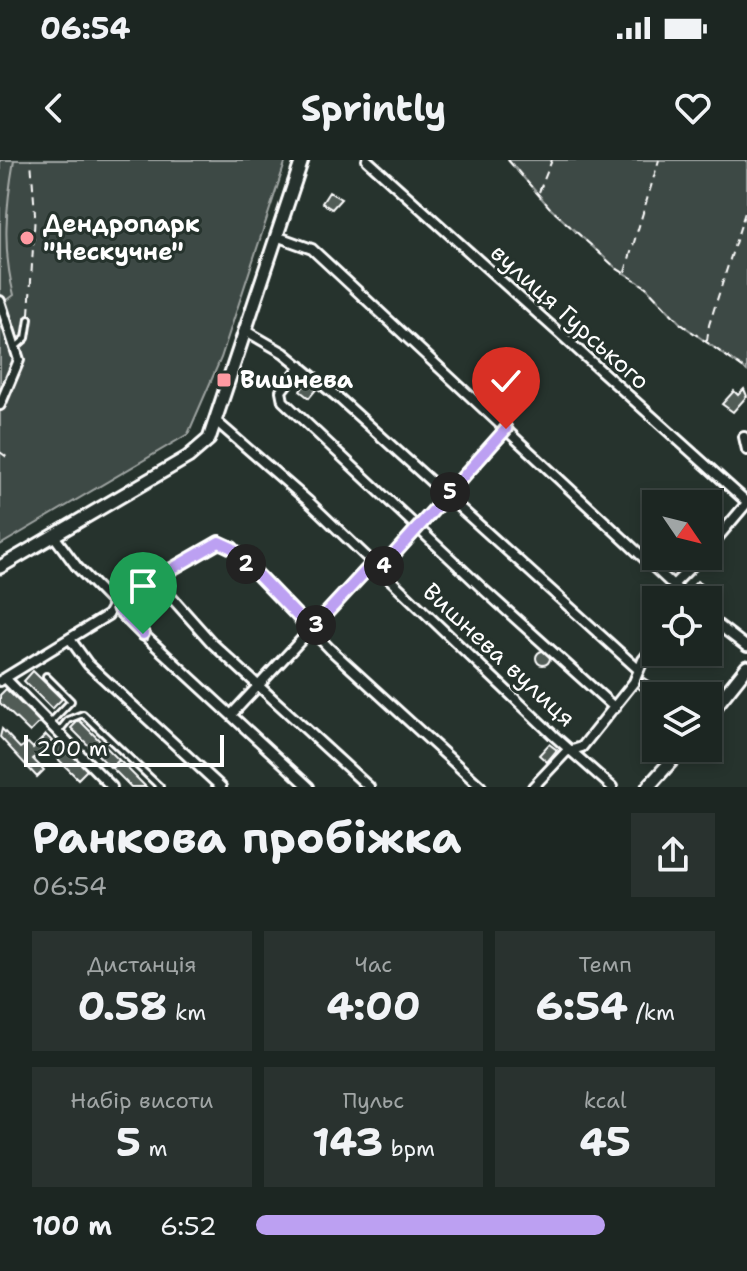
<!DOCTYPE html>
<html lang="uk">
<head>
<meta charset="utf-8">
<style>
	body { margin:0; font-family:"Shantell Sans",sans-serif; background:#29322f; color:#f1f3f6; height:100vh; display:flex; flex-direction:column; font-size:30px; white-space:nowrap }
	* { box-sizing:border-box; margin:0 }
	p { font-size:26px; color:#a0a5a5 }
	.icon { flex:none; width:44px; height:44px; fill:none; stroke:currentColor; stroke-width:2; stroke-linecap:round; stroke-linejoin:round }
	.map { position:relative; height:627px; overflow:hidden }
	.sheet { display:flex; flex-direction:column; background:#1c2622; flex:1 }
	.sheet>* { flex:none }
	.needle { width:52px; rotate:125deg }
	.buttons { position:absolute; left:642px; top:330px; display:grid; gap:16px }
	.buttons a { display:grid; place-items:center; width:80px; height:80px; border-radius:0px; background:#1c2622; box-shadow:0 4px 12px #0003,0 0 0 2px #3a4340; font-size:40px }
	.scale { position:absolute; left:24px; bottom:20px; width:200px; box-sizing:border-box; padding-left:8px; border:4px solid #fff; border-top:0; font-size:22px; line-height:28px; white-space:nowrap; color:#fff; -webkit-text-stroke:6px #26332d; paint-order:stroke }
	.pin { position:absolute; display:grid; place-items:center; width:68px; height:68px; color:#fff; margin:-82px -34px; border-radius:50% 50% 50% 0; rotate:-45deg; box-shadow:0 0 8px #0007 }
	.pin .icon { rotate:45deg }
	.km { position:absolute; width:40px; height:40px; margin:-20px; border-radius:50%; background:#222; color:#fff; font-size:22px; line-height:40px; text-align:center }
	.round { display:grid; place-items:center; flex:none; width:84px; height:84px; border-radius:0px; background:#29322f }
	.head { display:flex; align-items:center; justify-content:space-between; height:136px; padding:0 32px }
	h1 { font-size:44px; font-weight:700; line-height:60px }
	.figures { display:grid; grid-template-columns:repeat(3,1fr); gap:12px; height:136px; padding:8px 32px }
	.figures div { display:grid; align-content:center; border-radius:0px; background:#29322f; text-align:center }
	.figures b { font-size:40px; font-weight:700 }
	.figures small { font-size:22px; font-weight:400 }
	.figures p { font-size:22px }
	ul { padding:0 32px; list-style:none; font-size:26px }
	li { display:grid; grid-template-columns:128px 96px 1fr; align-items:center; height:60px }
	li i { height:20px; border-radius:10px; background:#bca0f2 }
	.status { display:flex; justify-content:space-between; align-items:center; height:56px; padding:0 40px; background:#1c2622; direction:ltr }
	.status svg { height:22px; fill:currentColor }
	header { display:flex; justify-content:space-between; align-items:center; height:104px; padding:0 32px; background:#1c2622; font-size:36px; font-weight:700 }
	.map>svg:first-child { display:block }
	.green { fill:#3e4944; stroke:#9ea4a2; stroke-width:2 }
	.lines { fill:none; stroke-linecap:round; stroke-linejoin:round }
	.stream { stroke:#a4a9a7; stroke-width:2 }
	.building { fill:#515c57; stroke:#fff; stroke-width:2 }
	.lane-casing { stroke:#fff; stroke-width:10 }
	.street-casing { stroke:#fff; stroke-width:14 }
	.secondary-casing { stroke:#fff; stroke-width:17 }
	.path { stroke:#fff; stroke-width:2; stroke-dasharray:8 6; stroke-linecap:butt }
	.lane { stroke:#26332d; stroke-width:4 }
	.street { stroke:#26332d; stroke-width:8 }
	.secondary { stroke:#26332d; stroke-width:11 }
	.route-casing { stroke:#fff; stroke-width:16 }
	.route { stroke:#bca0f2; stroke-width:10 }
	.poi-dot { fill:#ff9aa2; stroke:#26332d; stroke-width:3 }
	.labels { text-anchor:middle; stroke-width:6; stroke-linejoin:round; paint-order:stroke }
	.poi-label { font-size:24px; font-weight:bold; fill:#fff; stroke:#26332d; text-anchor:start }
	.street-label { font-size:24px; fill:#fff; stroke:#26332d }
</style>
</head>
<body>
<div class="status"><b>06:54</b><svg viewBox="0 0 49 12"><path d="M0 12V9h3v3zM5 12V6h3v6zM10 12V3h3v9zM15 12V0h3v12zM26 1h20v11H26zM47 4h2v5h-2z"/></svg></div>
<header><svg class="icon" aria-label="back" viewBox="0 0 24 24"><path d="M15 5l-7 7 7 7"/></svg>Sprintly<svg class="icon" aria-label="heart" viewBox="0 0 24 24"><path d="M12 20l-8-8c-3-5 5-10 8-4 3-6 11-1 8 4z"/></svg></header>
<div class="map">
<svg width="747" height="627" viewBox="0 0 747 627">
	<rect width="100%" height="100%" fill="#26332d"/>
	<filter id="ink" filterUnits="userSpaceOnUse"><feTurbulence type="fractalNoise" baseFrequency=".0125" numOctaves="2"/><feDisplacementMap in="SourceGraphic" scale="16" xChannelSelector="R" yChannelSelector="G"/><feConvolveMatrix kernelMatrix="1 2 1 2 8 2 1 2 1" color-interpolation-filters="sRGB"/></filter>
	<g filter="url(#ink)">
		<path class="green" d="M0,0H286L221,198L188,274L0,385Z
			M508,0H747V211L681,164L646,127L616,108L551,49Z"/>
		<g class="lines">
			<path class="stream" d="M6,141L14,135C2,89 6,46 14,0"/>
		</g>
		<path class="building" d="M329,32L341,39L332,49L322,43Z
			M309,219L318,227L309,238L300,231Z
			M744,229L747,236L733,252L722,244L734,231L738,235Z
			M697,421L707,429L698,439L689,430Z
			M536 498a7 7 0 1 1 14 0a7 7 0 1 1-14 0Z
			M33,511L62,539L52,549L24,521Z
			M644,518L656,526L649,536L637,527Z
			M6,529L40,562L30,572L0,543V535Z
			M79,560L119,600L111,608L71,568Z
			M2,569L20,588L28,583L33,588L46,575L52,581L33,599L44,610L37,617L0,577Z
			M60,582L87,610L78,619L51,592Z
			M549,584L557,590L547,602L539,595Z
			M119,600L146,627H131L112,608Z"/>
		<g class="lines">
			<g class="lane-casing">
				<path id="lane" d="M17,186L26,178L29,159
					M46,516L71,541L50,563
					M59,571L68,560L83,554L160,627"/>
			</g>
			<g class="street-casing">
				<path id="street" d="M367,0L747,342
					M276,76L312,89L689,440
					M0,141L19,200L0,245
					M246,171L284,193L341,240L639,510
					M301,206L281,231L283,241L484,430L615,548
					M217,262L308,341L553,575L612,627
					M744,277L747,290
					M54,376L77,407L143,474L309,627
					M708,389L747,343
					M379,411L506,269
					M155,419L213,484L369,627
					M674,424L702,396
					M708,457L747,487
					M70,479L88,504L221,627
					M5,518L112,627
					M0,521L108,455L116,441L219,382L232,388L330,489L481,627
					M231,555L372,404
					M533,627L566,592L582,587L634,522L643,500L656,484"/>
			</g>
			<g class="secondary-casing">
				<path id="secondary" d="M0,407L188,297L209,279L302,0
					M708,556L747,507
					M648,627L683,588"/>
			</g>
			<path class="path" d="M508,0L551,49L616,108L646,127L681,164L747,211
				M539,32L552,0
				M625,112L659,0
				M29,154L35,54L31,0
				M707,181L709,165L747,46
				M0,292L8,298"/>
			<use href="#lane" class="lane"/>
			<use href="#street" class="street"/>
			<use href="#secondary" class="secondary"/>
		</g>
	</g>
	<g class="lines" filter="url(#ink)">
		<g class="route-casing">
			<path id="route" d="M143,474L119,450L116,441L219,382L232,388L311,470L372,404L379,411L506,269"/>
		</g>
		<use href="#route" class="route"/>
	</g>
	<g class="poi-dot">
		<circle cx="27" cy="78" r="8"/>
		<rect x="216" y="212" width="16" height="16" rx="4"/>
	</g>
	<g class="labels">
		<g class="poi-label">
			<text x="43" y="72">Дендропарк<tspan x="43" dy="28">"Нескучне"</tspan></text>
			<text x="240" y="228">Вишнева</text>
		</g>
		<g class="street-label">
			<text transform="translate(570 157) rotate(42)" y="8">вулиця Гурського</text>
			<text transform="translate(499 495) rotate(43)" y="8">Вишнева вулиця</text>
		</g>
	</g>
</svg>
<div class="buttons">
<a><svg class="needle" viewBox="-14 -14 28 28"><path d="M0-13l5 13h-10z" fill="#e53935"/><path d="M0 13l5-13h-10z" fill="#a0a5a5"/></svg></a>
<a><svg class="icon" aria-label="locate" viewBox="0 0 24 24"><circle cx="12" cy="12" r="6"/><path d="M12 2v4M12 18v4M2 12h4M18 12h4"/></svg></a>
<a><svg class="icon" aria-label="layers" viewBox="0 0 24 24"><path d="M12 4l9 5-9 5-9-5zM3 14l9 5 9-5"/></svg></a>
</div>
<div class="scale">200 m</div>
<div class="pin" style="left:143px;top:474px;background:#1e9e55"><svg class="icon" aria-label="arrive" viewBox="0 0 24 24"><path d="M6 21V4h12l-3 4 3 4H6"/></svg></div>
<div class="pin" style="left:506px;top:269px;background:#d93025"><svg class="icon" aria-label="check" viewBox="0 0 24 24"><path d="M5 12l5 5 9-10"/></svg></div>
<b class="km" style="left:246px;top:404px">2</b>
<b class="km" style="left:316px;top:465px">3</b>
<b class="km" style="left:384px;top:406px">4</b>
<b class="km" style="left:450px;top:332px">5</b>
</div>
<section class="sheet">
<div class="head"><div><h1>Ранкова пробіжка</h1><p>06:54</p></div><a class="round"><svg class="icon" aria-label="share" viewBox="0 0 24 24"><path d="M12 15V3M7 8l5-5 5 5M5 13v7h14v-7"/></svg></a></div>
<div class="figures">
<div><p>Дистанція</p><b>0.58<small> km</small></b></div>
<div><p>Час</p><b>4:00</b></div>
<div><p>Темп</p><b>6:54<small> /km</small></b></div>
</div>
<div class="figures">
<div><p>Набір висоти</p><b>5<small> m</small></b></div>
<div><p>Пульс</p><b>143<small> bpm</small></b></div>
<div><p>kcal</p><b>45</b></div>
</div>
<ul>
<li><b>100 m</b>6:52<i style="width:76%"></i></li>
</ul>
</section>
</body>
</html>
